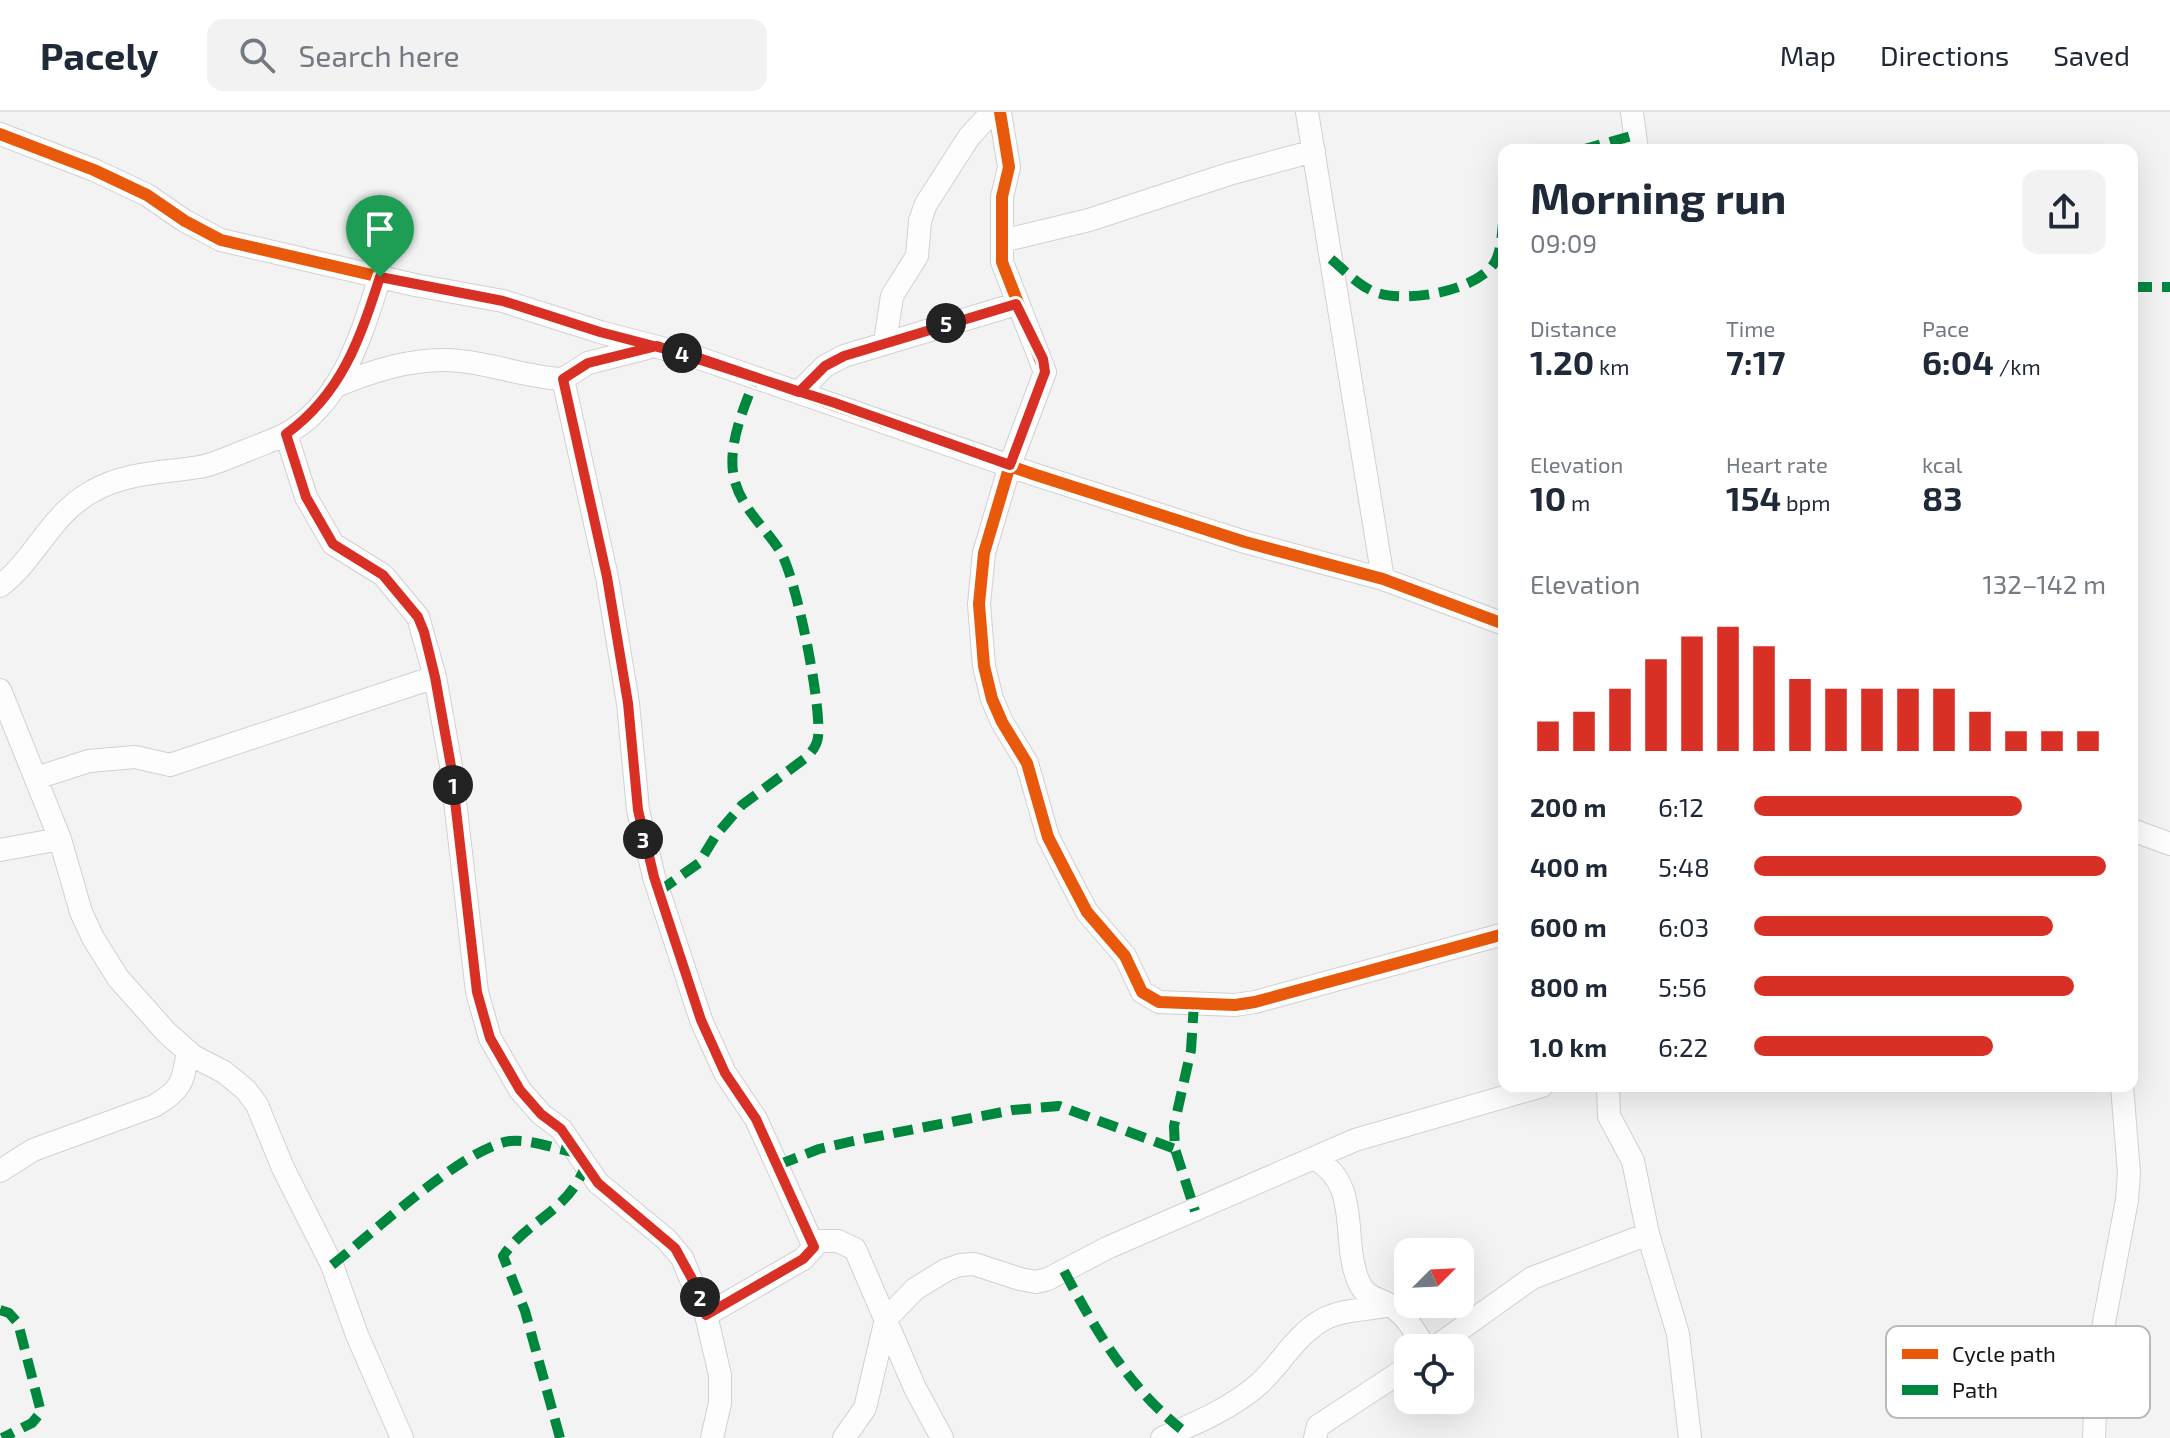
<!DOCTYPE html>
<html lang="en">
<head>
<meta charset="utf-8">
<style>
	body { margin:0; font-family:"Exo 2",sans-serif; background:#f2f2f3; color:#1f2937; height:100vh; display:flex; flex-direction:column; font-size:30px; white-space:nowrap }
	* { box-sizing:border-box; margin:0 }
	p { font-size:26px; color:#747a83 }
	.icon { flex:none; width:44px; height:44px; fill:none; stroke:currentColor; stroke-width:2; stroke-linecap:round; stroke-linejoin:round }
	.map { position:relative; flex:1; overflow:hidden }
	.drawer { position:absolute; left:1498px; top:32px; width:640px; height:948px; display:flex; flex-direction:column; background:#fff; border-radius:16px; box-shadow:0 8px 32px #0002 }
	.drawer>* { flex:none }
	.needle { width:52px; rotate:66deg }
	.buttons { position:absolute; left:1394px; top:1126px; display:grid; gap:16px }
	.buttons a { display:grid; place-items:center; width:80px; height:80px; border-radius:16px; background:#fff; box-shadow:0 8px 32px #0002; font-size:40px }
	.pin { position:absolute; display:grid; place-items:center; width:68px; height:68px; color:#fff; margin:-82px -34px; border-radius:50% 50% 50% 0; rotate:-45deg; box-shadow:0 0 8px #0007 }
	.pin .icon { rotate:45deg }
	.km { position:absolute; width:40px; height:40px; margin:-20px; border-radius:50%; background:#222; color:#fff; font-size:22px; line-height:40px; text-align:center }
	.round { display:grid; place-items:center; flex:none; width:84px; height:84px; border-radius:16px; background:#f2f2f3 }
	.overview { display:flex; align-items:center; justify-content:space-between; height:136px; padding:0 32px }
	h1 { font-size:44px; font-weight:700; line-height:60px }
	.figures { display:grid; grid-template-columns:repeat(3,1fr); gap:12px; height:136px; padding:8px 32px }
	.figures div { display:grid; align-content:center }
	.figures b { font-size:34px; font-weight:700 }
	.figures small { font-size:22px; font-weight:400 }
	.figures p { font-size:22px }
	.chart { height:224px; padding:16px 32px }
	.chart p { display:flex; justify-content:space-between }
	.chart svg { width:100%; height:144px; margin-top:8px; stroke:#d93025; stroke-width:6 }
	ul { padding:0 32px; list-style:none; font-size:26px }
	li { display:grid; grid-template-columns:128px 96px 1fr; align-items:center; height:60px }
	li i { height:20px; border-radius:10px; background:#d93025 }
	header { display:flex; align-items:center; gap:48px; box-sizing:border-box; height:112px; padding:0 40px; background:#fff; border-bottom:2px solid #e0e1e3 }
	header strong { font-size:38px }
	nav { display:flex; gap:44px; margin-inline-start:auto; font-size:28px }
	.search { width:560px; height:72px; background:#f2f2f3; display:flex; align-items:center; gap:20px; box-sizing:border-box; padding:0 28px; border-radius:16px; color:#747a83; font-size:30px }
	.map>svg:first-child { display:block }
	.lines { fill:none; stroke-linecap:round; stroke-linejoin:round }
	.street-casing { stroke:#d1d1d2; stroke-width:24 }
	.street { stroke:#fdfdfd; stroke-width:22 }
	.quiet { stroke:#00873e; stroke-width:10; stroke-dasharray:20 10; stroke-linecap:butt }
	.cycleway-casing { stroke:#fff; stroke-width:17 }
	.cycleway { stroke:#e8590c; stroke-width:12 }
	.route-casing { stroke:#fff; stroke-width:16 }
	.route { stroke:#d93025; stroke-width:10 }
	.key { fill:#fff; stroke:#b9b9ba; stroke-width:2 }
	.key-label { font-size:22px; fill:#171718 }
</style>
</head>
<body>
<header>
<strong>Pacely</strong>
<div class="search"><svg class="icon" aria-label="search" viewBox="0 0 24 24"><circle cx="10" cy="10" r="6"/><path d="M15 15l6 6"/></svg>Search here</div>
<nav><a>Map</a><a>Directions</a><a>Saved</a></nav>
</header>
<div class="map">
<svg width="2170" height="1326" viewBox="0 0 2170 1326">
	<rect width="100%" height="100%" fill="#f3f3f4"/>
	<g class="lines">
		<g class="street-casing">
			<path id="street" d="M1000,0L1009,55L1002,85V150L1045,260L1010,353L984,441L979,492L984,554L992,587L1002,610L1027,651L1048,725L1066,760L1087,800L1125,844L1142,880L1159,890L1235,893L1255,890L1504,822
				M1307,0L1383,467
				M1632,0L1637,38
				M0,22L94,58L147,83L185,109L221,128L415,173L503,189L600,220L696,245L1033,362L1245,430L1383,467L1504,512
				M1002,129L1089,108L1229,62L1314,39
				M885,230L892,184L917,144L920,109L926,92L969,25L992,0
				M563,267L607,465L628,591L638,698L654,765L701,908L725,961L756,1007L814,1135L803,1147L706,1203
				M334,275C371,259 418,244 460,249C494,252 528,266 563,267L588,251L647,236
				M799,280L825,254L844,244L1016,192
				M286,322L306,385L333,432L383,463L418,505L435,565L451,654L477,880L490,926L520,978L541,1002L561,1017L598,1071L666,1127L682,1146L706,1203L720,1263V1291L712,1326
				M0,474C36,447 50,402 93,379C126,360 162,361 199,355C216,352 234,343 250,337C262,332 274,328 284,323C342,293 362,221 380,165
				M0,578L60,727L81,800L93,826L118,866L166,920L193,944L224,960L246,978L257,993L283,1056L332,1153L357,1223L402,1326
				M36,666L89,649L135,645L170,653L435,565
				M2132,718L2170,732
				M0,738L60,727
				M1608,974L1609,1004L1633,1049L1648,1122L1678,1222L1690,1326
				M1314,1046C1362,1072 1341,1127 1358,1168C1365,1186 1376,1185 1390,1193C1406,1203 1416,1221 1425,1236
				M0,1059L33,1038L154,994C182,978 183,970 188,939
				M813,1129H838L855,1137L915,1276L942,1326
				M1434,1236L1532,1166L1648,1122
				M844,1326L865,1296L886,1207L915,1177L946,1158L960,1153L974,1152L1020,1167L1036,1170L1048,1167L1107,1136L1355,1028L1542,974
				M1162,1326C1194,1312 1232,1296 1259,1272C1282,1251 1295,1223 1324,1207C1343,1197 1369,1198 1390,1193
				M1315,1326L1318,1314L1408,1255
				M2094,1326L2097,1248L2127,1088L2129,1061L2122,974"/>
		</g>
		<use href="#street" class="street"/>
		<path class="quiet" d="M1581,38L1635,23
			M1331,147C1344,158 1359,174 1375,180C1405,192 1478,179 1495,150C1502,137 1502,116 1504,102
			M2132,175H2170
			M658,780L699,751L716,723L742,693L807,645C812,639 817,634 818,625C822,594 796,464 780,439C764,414 741,396 734,366C727,333 744,295 756,265
			M1194,891L1191,938L1174,1014L1175,1037L1195,1099
			M778,1053L819,1037L853,1029L1013,998L1059,994L1175,1037
			M332,1153C372,1122 463,1036 510,1029C530,1027 556,1037 577,1041
			M1064,1159C1096,1219 1128,1274 1181,1317
			M0,1198L9,1201L18,1211L41,1300L32,1311L2,1326
			M560,1326L525,1199L503,1144C528,1108 567,1100 585,1055"/>
		<g class="cycleway-casing">
			<path id="cycleway" d="M1000,0L1009,55L1002,85V150L1045,260L1010,353L984,441L979,492L984,554L992,587L1002,610L1027,651L1048,725L1066,760L1087,800L1125,844L1142,880L1159,890L1235,893L1255,890L1504,822
				M0,22L94,58L147,83L185,109L221,128L415,173L503,189L600,220L696,245L1033,362L1245,430L1383,467L1504,512"/>
		</g>
		<use href="#cycleway" class="cycleway"/>
	</g>
	<g class="lines">
		<g class="route-casing">
			<path id="route" d="M380,165C359,229 342,281 286,322L306,385L333,432L383,463L418,505L424,520L435,565L451,654L477,880L490,926L520,978L541,1002L561,1017L598,1071L675,1136L696,1174L706,1203L803,1147L814,1135L756,1007L725,961L701,908L654,765L638,698L628,591L607,465L563,267L588,251L657,234L835,291L1010,353L1045,260L1043,247L1016,192L844,244L825,254L799,280L696,245L600,220L503,189L380,165"/>
		</g>
		<use href="#route" class="route"/>
	</g>
	<rect x="1886" y="1214" width="264" height="92" rx="12" class="key"/>
	<rect x="1902" y="1237" width="36" height="10" fill="#e8590c"/>
	<rect x="1902" y="1273" width="36" height="10" fill="#00873e"/>
	<g class="key-label">
		<text x="1952" y="1250">Cycle path</text>
		<text x="1952" y="1286">Path</text>
	</g>
</svg>
<div class="buttons">
<a><svg class="needle" viewBox="-14 -14 28 28"><path d="M0-13l5 13h-10z" fill="#e53935"/><path d="M0 13l5-13h-10z" fill="#747a83"/></svg></a>
<a><svg class="icon" aria-label="locate" viewBox="0 0 24 24"><circle cx="12" cy="12" r="6"/><path d="M12 2v4M12 18v4M2 12h4M18 12h4"/></svg></a>
</div>
<div class="pin" style="left:380px;top:165px;background:#1e9e55"><svg class="icon" aria-label="arrive" viewBox="0 0 24 24"><path d="M6 21V4h12l-3 4 3 4H6"/></svg></div>
<b class="km" style="left:453px;top:673px">1</b>
<b class="km" style="left:700px;top:1185px">2</b>
<b class="km" style="left:643px;top:727px">3</b>
<b class="km" style="left:682px;top:241px">4</b>
<b class="km" style="left:946px;top:211px">5</b>
<section class="drawer">
<div class="overview"><div><h1>Morning run</h1><p>09:09</p></div><a class="round"><svg class="icon" aria-label="share" viewBox="0 0 24 24"><path d="M12 15V3M7 8l5-5 5 5M5 13v7h14v-7"/></svg></a></div>
<div class="figures">
<div><p>Distance</p><b>1.20<small> km</small></b></div>
<div><p>Time</p><b>7:17</b></div>
<div><p>Pace</p><b>6:04<small> /km</small></b></div>
</div>
<div class="figures">
<div><p>Elevation</p><b>10<small> m</small></b></div>
<div><p>Heart rate</p><b>154<small> bpm</small></b></div>
<div><p>kcal</p><b>83</b></div>
</div>
<div class="chart"><p><span>Elevation</span>132–142 m</p>
<svg viewBox="0 0 160 44" preserveAspectRatio="none"><path d="M5 44V35M15 44V32M25 44V25M35 44V16M45 44V9M55 44V6M65 44V12M75 44V22M85 44V25M95 44V25M105 44V25M115 44V25M125 44V32M135 44V38M145 44V38M155 44V38"/></svg>
</div>
<ul>
<li><b>200 m</b>6:12<i style="width:76%"></i></li>
<li><b>400 m</b>5:48<i style="width:100%"></i></li>
<li><b>600 m</b>6:03<i style="width:85%"></i></li>
<li><b>800 m</b>5:56<i style="width:91%"></i></li>
<li><b>1.0 km</b>6:22<i style="width:68%"></i></li>
</ul>
</section>
</div>
</body>
</html>
